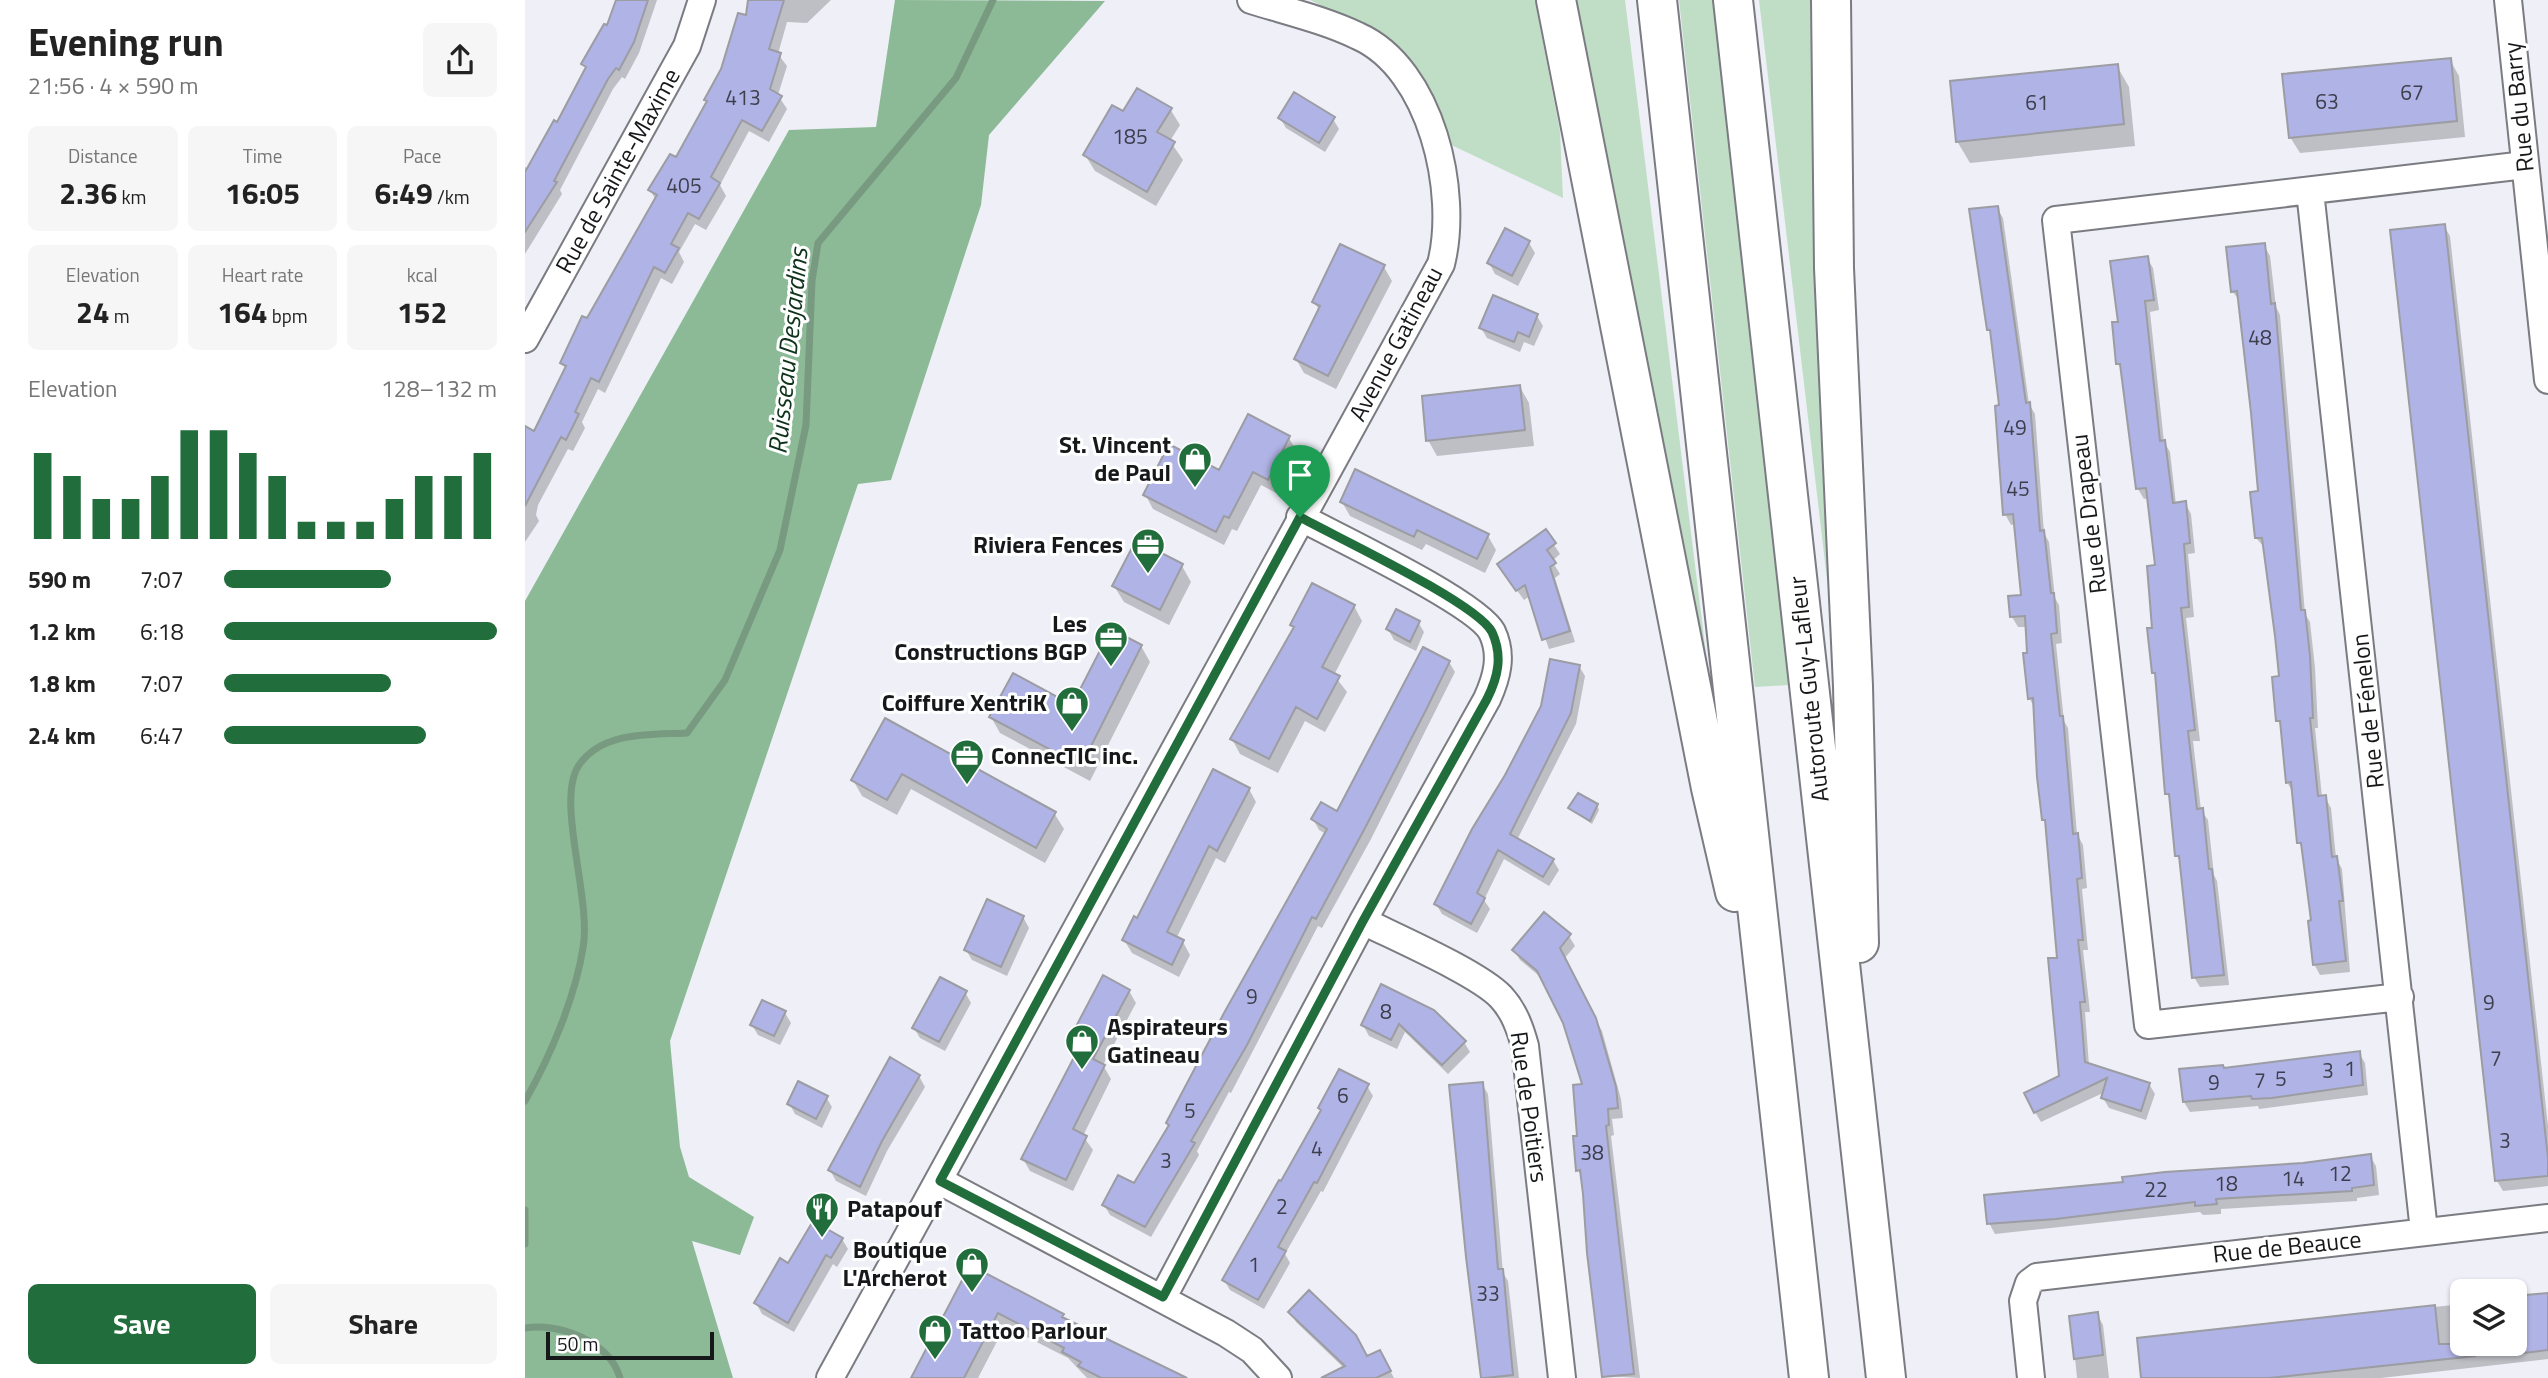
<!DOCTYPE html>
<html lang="en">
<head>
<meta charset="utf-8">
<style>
	body { margin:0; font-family:"Titillium Web",sans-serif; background:#f6f6f6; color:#222; height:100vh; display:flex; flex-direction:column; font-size:26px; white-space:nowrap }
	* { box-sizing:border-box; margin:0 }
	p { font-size:23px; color:#767676 }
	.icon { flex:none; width:38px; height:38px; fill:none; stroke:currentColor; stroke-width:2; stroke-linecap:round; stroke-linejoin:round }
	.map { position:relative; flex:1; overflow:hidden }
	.sheet { display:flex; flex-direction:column; background:#fff; width:525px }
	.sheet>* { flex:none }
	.buttons { position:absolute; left:1925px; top:1279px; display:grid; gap:14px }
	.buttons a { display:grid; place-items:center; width:77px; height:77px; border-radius:10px; background:#fff; box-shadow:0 2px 5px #0004; font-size:35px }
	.scale { position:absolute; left:21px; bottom:18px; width:168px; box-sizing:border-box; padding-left:7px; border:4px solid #17181a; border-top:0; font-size:19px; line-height:24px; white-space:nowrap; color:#17181a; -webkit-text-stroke:5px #fff; paint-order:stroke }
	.pin { position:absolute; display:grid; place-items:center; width:60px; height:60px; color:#fff; margin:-72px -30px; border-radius:50% 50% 50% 0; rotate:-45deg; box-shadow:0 0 7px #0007 }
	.pin .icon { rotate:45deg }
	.round { display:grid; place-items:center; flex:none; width:74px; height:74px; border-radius:10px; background:#f6f6f6 }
	.summary { display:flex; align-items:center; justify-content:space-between; height:119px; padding:0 28px }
	h1 { font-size:38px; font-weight:700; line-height:52px }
	.figures { display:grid; grid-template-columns:repeat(3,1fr); gap:10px; height:119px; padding:7px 28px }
	.figures div { display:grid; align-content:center; border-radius:10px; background:#f6f6f6; text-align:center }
	.figures b { font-size:30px; font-weight:700 }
	.figures small { font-size:19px; font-weight:400 }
	.figures p { font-size:19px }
	.chart { height:196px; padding:14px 28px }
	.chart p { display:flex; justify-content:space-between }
	.chart svg { width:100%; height:126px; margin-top:7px; stroke:#216d3b; stroke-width:6 }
	.action { display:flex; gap:14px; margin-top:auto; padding:14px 28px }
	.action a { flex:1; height:80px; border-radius:10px; background:#216d3b; color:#fff; font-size:28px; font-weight:700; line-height:80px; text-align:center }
	.action a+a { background:#f6f6f6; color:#222 }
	ul { padding:0 28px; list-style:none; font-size:23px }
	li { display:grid; grid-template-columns:112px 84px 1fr; align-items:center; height:52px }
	li i { height:18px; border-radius:9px; background:#216d3b }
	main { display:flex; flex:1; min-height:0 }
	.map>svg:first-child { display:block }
	.green { fill:#c0dec6 }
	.forest { fill:#8cba96 }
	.shadow { fill:#0003 }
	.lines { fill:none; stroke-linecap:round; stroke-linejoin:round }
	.stream { stroke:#789a80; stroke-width:7 }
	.building { fill:#b0b3e5; stroke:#9c9ca3; stroke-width:2 }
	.minor-casing { stroke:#7b7b82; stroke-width:30 }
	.highway-casing { stroke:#7b7b82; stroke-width:42 }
	.minor { stroke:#fff; stroke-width:26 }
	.highway { stroke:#fff; stroke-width:38 }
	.route-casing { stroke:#fff; stroke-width:14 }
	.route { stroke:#216d3b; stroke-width:9 }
	.labels { text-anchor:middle; stroke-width:6; stroke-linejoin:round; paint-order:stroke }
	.number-label { font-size:21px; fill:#3d3f4d }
	.street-label { font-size:24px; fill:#17181a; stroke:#fff }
	.poi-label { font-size:24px; font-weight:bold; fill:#17181a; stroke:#fff; text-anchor:end }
	.water-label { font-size:26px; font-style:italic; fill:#0e321a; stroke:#fff }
</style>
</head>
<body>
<main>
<section class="sheet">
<div class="summary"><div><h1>Evening run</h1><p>21:56 · 4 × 590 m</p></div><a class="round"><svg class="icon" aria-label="share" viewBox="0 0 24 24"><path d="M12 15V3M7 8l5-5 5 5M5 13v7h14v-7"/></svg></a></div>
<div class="figures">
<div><p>Distance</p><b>2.36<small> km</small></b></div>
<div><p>Time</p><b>16:05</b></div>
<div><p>Pace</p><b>6:49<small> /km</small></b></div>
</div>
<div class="figures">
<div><p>Elevation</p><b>24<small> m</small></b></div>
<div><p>Heart rate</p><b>164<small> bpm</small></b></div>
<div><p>kcal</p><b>152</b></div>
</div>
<div class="chart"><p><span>Elevation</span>128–132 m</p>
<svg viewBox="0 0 160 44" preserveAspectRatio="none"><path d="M5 44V14M15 44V22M25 44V30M35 44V30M45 44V22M55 44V6M65 44V6M75 44V14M85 44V22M95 44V38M105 44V38M115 44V38M125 44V30M135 44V22M145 44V22M155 44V14"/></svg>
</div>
<ul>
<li><b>590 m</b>7:07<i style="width:61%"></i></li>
<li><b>1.2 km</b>6:18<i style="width:100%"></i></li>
<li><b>1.8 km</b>7:07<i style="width:61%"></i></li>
<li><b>2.4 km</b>6:47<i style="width:74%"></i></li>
</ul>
<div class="action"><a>Save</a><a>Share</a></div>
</section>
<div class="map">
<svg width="2023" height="1378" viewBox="0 0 2023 1378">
	<rect width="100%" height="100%" fill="#eeeff7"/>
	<path class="green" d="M785,0H1010L1035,132L1038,198L920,142L840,27Z
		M1043,0H1100L1186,694Z
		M1154,0H1188L1264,685L1230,687Z
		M1234,0H1290L1313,586L1303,588Z"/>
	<path class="forest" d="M370,0L580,1L464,135L456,205L366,480L333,484L145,1041L155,1147L164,1177L229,1217L215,1255L167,1241L208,1378H0V601L264,130L351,127Z"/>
	<path class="shadow" d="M93,0H132L114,53L100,79L97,77L88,89L35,190L37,194L0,254V167L4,169L33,124L61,69L58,64L83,28Z
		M224,0H306L282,23L262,22L253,54L262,66L253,95L262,109L244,142L224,131L195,185L201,196L181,230L170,224L154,252L159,262L147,284L136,278L80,393L73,389L57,422L60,428L48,451L43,449L13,505L11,515L14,521L0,542V434L9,433L41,370L37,363L131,200L125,190L152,159L183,102L223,18Z
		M1925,60L1934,76L1940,137L1775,153L1765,137Z
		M1592,66L1604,87L1610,146L1445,163L1432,141Z
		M645,109L655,125L645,141L658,160L631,206L570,171L560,155L599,114Z
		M755,118L808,119L814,129L800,152L761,128Z
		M1472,208L1478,218L1504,404L1510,414L1519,533L1524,542L1530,598L1534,605L1537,643L1531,644L1539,721L1543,728L1552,834L1558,845L1562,888L1557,889L1563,950H1558L1565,1012H1560L1564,1065L1624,1084L1630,1094L1621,1120L1584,1108L1578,1098L1580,1092L1516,1122L1510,1112L1536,1077L1534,959L1510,708L1504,698L1502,627H1493L1487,617L1498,597L1490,524L1486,525L1480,514L1475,407L1468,336L1464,329Z
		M1919,226L1925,236L2023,1126V1186L1978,1191L1972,1181Z
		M1004,243L1010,253L993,286L970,274L964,263Z
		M1739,245L1745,256L1751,307L1755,315L1780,614L1785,622L1790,668L1793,728H1790L1797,797H1800L1806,808L1811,858L1817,869L1825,972L1795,975L1789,964L1788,922L1779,852L1774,842L1768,793L1762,782L1757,728L1753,720L1756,678L1740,548L1731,538L1735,493L1715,301L1707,291Z
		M1622,258L1628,268L1634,310L1625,312L1639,442L1645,452L1651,504L1660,503L1666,514L1670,553L1663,554L1669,617L1661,618L1675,741H1668L1676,810L1683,820L1689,875L1692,881L1704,985L1675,987L1669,977L1657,864L1652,856L1646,801L1642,794L1632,679L1629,672L1632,567L1624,498L1619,499L1613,489L1599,374L1593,363L1595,323Z
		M859,267L867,281L811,389L779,373L771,359L795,311L789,302Z
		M1012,316L1018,326L1009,346L999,342L995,352L962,338L956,328Z
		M995,387L1004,403L1009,446L912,456L903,440Z
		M723,417L764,438L772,452L751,493L736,485L712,531L707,529L699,545L628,509L620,494L694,472Z
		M817,502L963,536L971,550L960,573L901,544L897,550L825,516Z
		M1020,531L1035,554L1027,561L1035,574L1030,578L1050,642L1024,649L1005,596L999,600L980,574Z
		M657,566L666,582L644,625L599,602L589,586Z
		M829,606L837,621L809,675L822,692L800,732L780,721L753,773L715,754L707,739L770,629L767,625Z
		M893,622L899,632L891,651L869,640L863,629Z
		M616,646L625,662L565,781L475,733L466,717L548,707Z
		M924,662L930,672L846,839L797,928L793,926L706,1093L704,1092L672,1151L674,1155L626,1237L585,1215L579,1205L610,1186L801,834L794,830L788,819L813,813Z
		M1054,666L1060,676L1051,724L992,840L1028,860L1034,870L1024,886L979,859L959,900L965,909L952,933L917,914L911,904Z
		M360,721L529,813L539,829L520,863L386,789L372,815L337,796L328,780Z
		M724,789L731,802L700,863L691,858L651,939L658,942L665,955L654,977L607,953L599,940L613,920Z
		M1072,805L1074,810L1067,824L1045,808Z
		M498,917L504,928L482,976L447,960L441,950Z
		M1044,936L1050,946L1039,959L1077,1031L1096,1099L1098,1118L1087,1119L1089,1135L1086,1136L1115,1378L1079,1376L1058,1179L1053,1170L1059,1086L1040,1022L1019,980L995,960L989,950Z
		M857,986L939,1042L945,1052L923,1074L880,1032L872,1049L844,1036L838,1025Z
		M604,991L611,1003L578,1065L586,1079L558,1136L568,1150L548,1191L505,1171L498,1159L556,1049L548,1036Z
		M440,992L446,1003L420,1051L395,1038L389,1028Z
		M260,1013L266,1023L255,1045L233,1035L227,1025Z
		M1834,1053L1840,1063L1843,1095L1734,1109L1733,1106L1665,1112L1659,1102L1699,1069Z
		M394,1076L400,1087L362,1151L341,1196L311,1181L305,1170Z
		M957,1084L963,1094L978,1273L983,1281L994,1378H957Z
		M842,1086L848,1096L798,1192L796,1191L760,1254L765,1263L739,1309L705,1290L699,1280Z
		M301,1097L307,1107L297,1128L270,1114L264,1103Z
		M1845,1156L1851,1166L1854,1195L1832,1198V1201L1696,1209V1214L1678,1215L1675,1212L1470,1234L1464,1223L1778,1164Z
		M317,1239L323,1249L312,1267L308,1264L269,1332L237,1314L231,1303Z
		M446,1268L537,1315L540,1320L649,1378H562L543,1358L480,1326L453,1378H388Z
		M2023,1295V1359L1856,1378H1618L1614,1339L1937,1304V1344H1990V1298Z
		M766,1312L842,1358L855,1352L869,1378H816L820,1369L771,1322Z
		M1572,1314L1578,1325L1584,1378H1552L1546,1317Z"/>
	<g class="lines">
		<path class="stream" d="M0,1101C25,1057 50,998 58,948C67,899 30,800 54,765C78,731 125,735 162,733L200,680L255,550L281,425L287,281L293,243L431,78L468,0
			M0,1210V1244
			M0,1328C34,1322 85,1342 95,1378"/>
	</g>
	<path class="building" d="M91,0H123L109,42L94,70L91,68L83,79L29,181L32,182L0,232V172L29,120L32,122L61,67L56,64L79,24L82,25Z
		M223,0H259L244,49L256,53L245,89L257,96L237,131L217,120L186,177L195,183L174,219L163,213L146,244L154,248L140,273L129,267L74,382L66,378L50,412L54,414L41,440L36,437L0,506V426L9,431L41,366L35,363L57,316L62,318L132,195L123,190L145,154L151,157L182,101L179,100L196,69L213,13L221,15Z
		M1926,58L1932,121L1764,138L1757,74Z
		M1593,64L1599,124L1431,142L1425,81Z
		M612,88L647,108L632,132L650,142L622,192L558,155L587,105L598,111Z
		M769,92L810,117L794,143L753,118Z
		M1473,206L1501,403L1505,402L1515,531L1519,530L1526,593H1529L1532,633L1526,634L1535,716H1538L1548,834L1553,833L1557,878L1552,879L1558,940H1553L1560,1002H1555L1560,1062L1625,1083L1616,1111L1576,1098L1582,1078L1509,1113L1499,1093L1534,1076L1523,958H1532L1520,820H1517L1512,777L1508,698L1503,699L1498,653H1502L1500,616L1485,617L1483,596L1496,595L1488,514L1478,515L1470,406L1474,405L1465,330H1462L1444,209Z
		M1920,224L2023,1158V1176L1970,1181L1865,230Z
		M980,228L1005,241L987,276L962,263Z
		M1740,243L1746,304L1750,303L1776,610H1780L1785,656L1788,718H1785L1793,796L1801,795L1807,857L1812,856L1818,901H1814L1821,961L1788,965L1783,921L1786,920L1776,843H1772L1766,782L1761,783L1755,721H1751L1747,677L1754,676L1750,636L1737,538H1730L1725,492L1733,491L1726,413L1712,291L1706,292L1701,247Z
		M815,244L860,265L803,376L769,359L795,306L787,302Z
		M1623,256L1629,300L1620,301L1635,441L1640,440L1648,503L1661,501L1665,543L1659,544L1664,607L1656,608L1670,730L1663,731L1672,809L1678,808L1684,869H1687L1699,975L1667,978L1654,856H1650L1644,794H1640L1630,673H1627L1622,628H1627L1622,566L1630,565L1621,488L1611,489L1595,364H1591L1587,322H1593L1585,261Z
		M968,295L1013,314L1004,337L993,332L989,342L954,328Z
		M995,385L1000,430L901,441L897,396Z
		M723,414L765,436L743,480L728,472L704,518L699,516L691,532L618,495L644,444L694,470Z
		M830,469L964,534L952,559L892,530L889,537L815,502Z
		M1021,529L1031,543L1022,550L1031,563L1025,567L1045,631L1017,640L1000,585L991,591L972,564Z
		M611,540L658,564L635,610L587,586Z
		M787,583L830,605L797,667L815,676L792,719L771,707L744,759L705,739L769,627L765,625Z
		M871,609L895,621L885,642L861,629Z
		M586,629L617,645L556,766L464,717L488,673L547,705Z
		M898,647L925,661L901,710L840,828L791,919L787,917L722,1045L666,1141L670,1143L620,1227L577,1205L593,1175L609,1183L644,1125L641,1123L699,1013L802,829L786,819L796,802L812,811Z
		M1025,659L1055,665L1046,713L985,834L1029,859L1018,877L973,850L952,893L960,898L946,924L909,904L947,829L980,775L1016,706Z
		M360,718L531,812L511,848L377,774L362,800L326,780Z
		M688,769L725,788L692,851L684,846L642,932L659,940L647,965L597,940L609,916L612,918Z
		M1053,793L1073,804L1065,821L1043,808Z
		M462,899L499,916L476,967L439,950Z
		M1019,912L1046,934L1035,948L1071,1018L1091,1087L1093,1108L1083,1109L1084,1125L1081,1126L1109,1374L1077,1377L1062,1253L1058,1194L1055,1170L1051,1171L1048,1136H1052L1048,1085L1057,1084L1038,1023L1012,971L987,950Z
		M578,975L605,990L568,1059L580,1065L548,1129L562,1136L541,1180L496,1159L557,1042L546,1036Z
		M415,977L442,991L414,1042L387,1028Z
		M856,984L909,1010L941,1041L917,1065L874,1024L866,1040L836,1025Z
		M237,1000L261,1011L249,1036L225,1025Z
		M1835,1051L1838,1085L1747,1098L1727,1099L1726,1096L1658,1102L1654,1069L1698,1065L1699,1068Z
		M365,1057L395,1075L357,1141L335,1187L303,1170Z
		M814,1069L844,1084L792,1183L789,1182L753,1247L761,1251L733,1300L697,1280L754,1180L756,1181L796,1110L793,1108Z
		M273,1081L303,1096L291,1119L262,1104Z
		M958,1082L973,1269H978L988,1375L960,1378H956L941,1257L924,1085Z
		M1846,1154L1849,1185L1827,1188V1191L1691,1199L1692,1204L1670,1206V1202L1531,1219L1462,1224L1459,1195L1598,1182L1597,1177L1640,1172L1778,1163Z
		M288,1221L318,1238L306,1258L301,1255L263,1323L229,1303L255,1258L263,1263Z
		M445,1265L539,1314L537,1317L662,1378H576L553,1366L556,1362L537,1352L539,1348L473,1313L439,1378H386Z
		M784,1290L831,1335L842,1356L855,1350L866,1371L851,1378H796L820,1366L763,1312Z
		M2023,1293V1350L1990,1354V1296Z
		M1910,1305L1914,1344H1950V1356L1744,1378H1616L1612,1338Z
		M1573,1312L1578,1355L1549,1359L1544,1316Z"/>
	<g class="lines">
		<g class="minor-casing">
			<path id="minor" d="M1983,0L2023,380
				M1785,191L1899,1231
				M0,339L162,46L177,0
				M838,921C872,938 953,973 976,997C989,1011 995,1028 1000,1046L1037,1378
				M1875,997L1623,1025L1531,220L2000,165
				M415,1181L701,1333L727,1350L753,1378
				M638,1297L838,921L962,699C972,677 978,655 967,632C952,603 812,537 775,517
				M305,1378L916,264C934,193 907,69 833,36C800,20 761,11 726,0
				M1506,1378L1498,1301L1504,1283L1512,1277L2023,1218"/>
		</g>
		<g class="highway-casing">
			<path id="highway" d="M1031,0L1186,788L1210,892
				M1132,0L1284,1378
				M1208,0L1361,1378
				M1306,0L1309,268L1328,686L1334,943"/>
		</g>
		<use href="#minor" class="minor"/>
		<use href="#highway" class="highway"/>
	</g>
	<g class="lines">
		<g class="route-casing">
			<path id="route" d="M775,517C811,537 952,603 967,632C978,656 973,677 962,699L838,921L638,1297L415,1181Z"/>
		</g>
		<use href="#route" class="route"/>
	</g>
	<defs>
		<g id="shop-pin" transform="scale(1.75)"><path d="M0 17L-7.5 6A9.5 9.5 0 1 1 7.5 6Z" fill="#216d3b" stroke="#fff"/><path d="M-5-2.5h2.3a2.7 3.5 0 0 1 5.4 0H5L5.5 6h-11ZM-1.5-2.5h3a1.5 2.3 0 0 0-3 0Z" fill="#fff"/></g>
		<g id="office-pin" transform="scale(1.75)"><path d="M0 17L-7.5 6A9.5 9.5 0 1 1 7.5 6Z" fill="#216d3b" stroke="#fff"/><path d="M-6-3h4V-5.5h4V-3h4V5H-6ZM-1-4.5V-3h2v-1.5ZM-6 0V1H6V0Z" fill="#fff"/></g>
		<g id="restaurant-pin" transform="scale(1.75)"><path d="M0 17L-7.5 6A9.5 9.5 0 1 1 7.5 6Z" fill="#216d3b" stroke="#fff"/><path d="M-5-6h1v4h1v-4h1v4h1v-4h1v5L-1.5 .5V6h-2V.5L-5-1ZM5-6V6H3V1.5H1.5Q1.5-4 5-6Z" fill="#fff"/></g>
	</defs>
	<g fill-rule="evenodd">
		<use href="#shop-pin" x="670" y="459"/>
		<use href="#office-pin" x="623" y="545"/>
		<use href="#office-pin" x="586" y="638"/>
		<use href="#shop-pin" x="547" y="703"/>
		<use href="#office-pin" x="442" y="756"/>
		<use href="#shop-pin" x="557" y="1041"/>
		<use href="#restaurant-pin" x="297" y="1209"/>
		<use href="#shop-pin" x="447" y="1264"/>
		<use href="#shop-pin" x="410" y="1331"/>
	</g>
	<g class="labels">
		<g class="number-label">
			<text x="1887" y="100">67</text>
			<text x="218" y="105">413</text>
			<text x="1802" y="109">63</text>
			<text x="1512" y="110">61</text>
			<text x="605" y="144">185</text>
			<text x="159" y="193">405</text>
			<text x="1735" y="345">48</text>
			<text x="1490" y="435">49</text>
			<text x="1493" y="496">45</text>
			<text x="727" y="1004">9</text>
			<text x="1964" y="1010">9</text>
			<text x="861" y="1019">8</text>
			<text x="1971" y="1066">7</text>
			<text x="1825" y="1076">1</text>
			<text x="1803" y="1078">3</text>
			<text x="1756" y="1086">5</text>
			<text x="1735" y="1088">7</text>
			<text x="1689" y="1090">9</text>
			<text x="818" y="1103">6</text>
			<text x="665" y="1118">5</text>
			<text x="1980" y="1148">3</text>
			<text x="792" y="1156">4</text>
			<text x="1067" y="1160">38</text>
			<text x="641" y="1168">3</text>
			<text x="1815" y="1181">12</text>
			<text x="1768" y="1186">14</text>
			<text x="1701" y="1191">18</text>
			<text x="1631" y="1197">22</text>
			<text x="757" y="1214">2</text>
			<text x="729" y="1272">1</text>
			<text x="963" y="1301">33</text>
		</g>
		<g class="street-label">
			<text transform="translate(1994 107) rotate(-96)" y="8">Rue du Barry</text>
			<text transform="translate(93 171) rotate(-61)" y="8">Rue de Sainte-Maxime</text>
			<text transform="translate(871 344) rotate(-62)" y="8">Avenue Gatineau</text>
			<text transform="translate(1564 514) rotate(-97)" y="8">Rue de Drapeau</text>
			<text transform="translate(1284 689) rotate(-96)" y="8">Autoroute Guy-Lafleur</text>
			<text transform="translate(1843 711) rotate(-96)" y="8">Rue de Fénelon</text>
			<text transform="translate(1004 1107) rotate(82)" y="8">Rue de Poitiers</text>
			<text transform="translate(1762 1247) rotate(-6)" y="8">Rue de Beauce</text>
		</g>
		<g class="poi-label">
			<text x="646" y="453">St. Vincent<tspan x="646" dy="28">de Paul</tspan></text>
			<text x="598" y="553">Riviera Fences</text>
			<text x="562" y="632">Les<tspan x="562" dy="28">Constructions BGP</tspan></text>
			<text x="522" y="711">Coiffure XentriK</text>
			<text x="466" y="764" text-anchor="start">ConnecTIC inc.</text>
			<text x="582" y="1035" text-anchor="start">Aspirateurs<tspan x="582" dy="28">Gatineau</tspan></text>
			<text x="322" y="1217" text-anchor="start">Patapouf</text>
			<text x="422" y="1258">Boutique<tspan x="422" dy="28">L'Archerot</tspan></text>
			<text x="434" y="1339" text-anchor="start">Tattoo Parlour</text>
		</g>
		<g class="water-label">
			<text transform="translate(263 351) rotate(-84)" y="9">Ruisseau Desjardins</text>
		</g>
	</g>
</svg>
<div class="buttons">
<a><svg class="icon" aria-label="layers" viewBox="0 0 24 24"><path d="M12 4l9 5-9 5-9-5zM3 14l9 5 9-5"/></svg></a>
</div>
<div class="scale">50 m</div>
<div class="pin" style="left:775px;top:517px;background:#1e9e55"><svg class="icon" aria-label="arrive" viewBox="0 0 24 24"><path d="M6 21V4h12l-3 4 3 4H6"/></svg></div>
</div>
</main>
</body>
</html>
